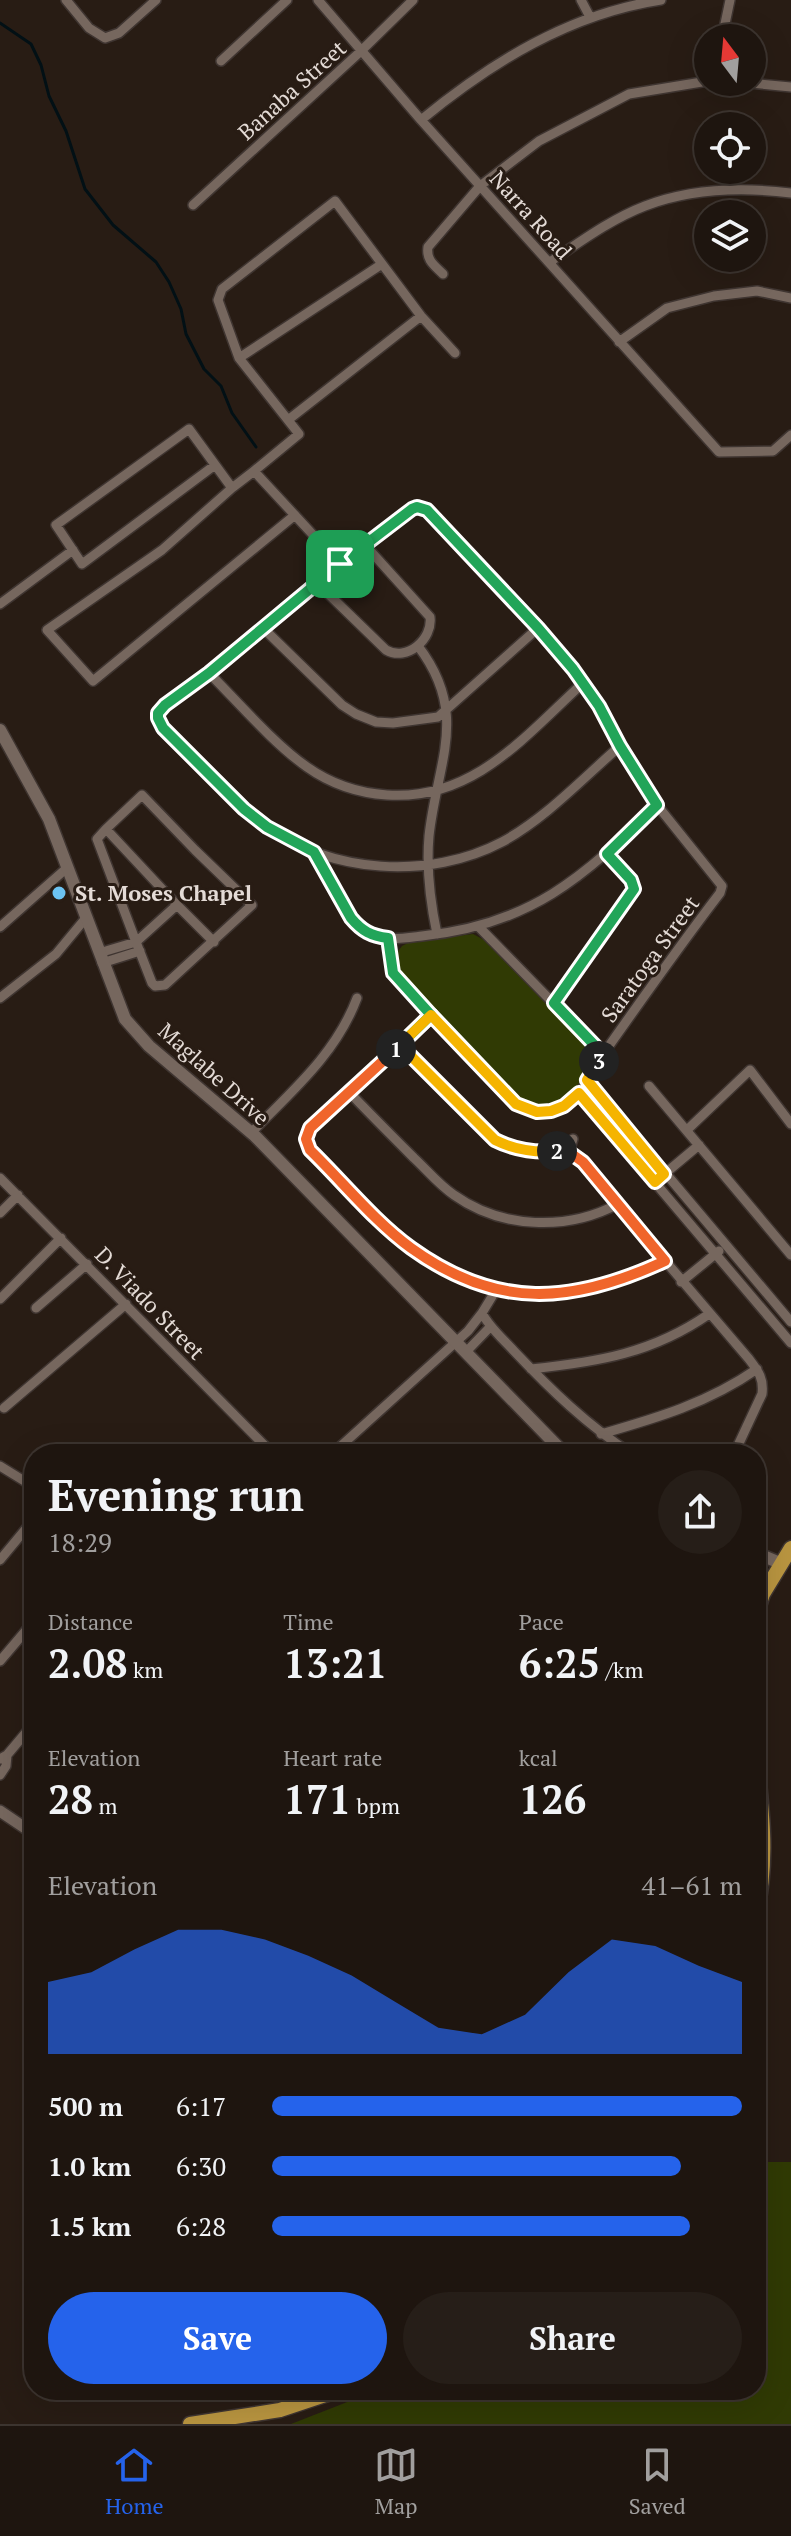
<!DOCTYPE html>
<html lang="en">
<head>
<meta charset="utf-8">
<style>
	body { margin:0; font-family:"PT Serif",serif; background:#261e18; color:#f1f3f6; height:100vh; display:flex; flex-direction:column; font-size:30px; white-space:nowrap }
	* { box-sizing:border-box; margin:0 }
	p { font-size:26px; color:#a19f9e }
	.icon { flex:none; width:44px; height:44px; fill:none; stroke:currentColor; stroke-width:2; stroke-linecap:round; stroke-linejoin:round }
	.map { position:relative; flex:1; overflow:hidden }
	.side { position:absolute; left:24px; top:1444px; width:742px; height:956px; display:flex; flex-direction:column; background:#1e150f; border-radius:32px; box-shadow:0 8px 32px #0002,0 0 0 2px #3c342f }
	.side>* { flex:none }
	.needle { width:52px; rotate:344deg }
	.buttons { position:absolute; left:694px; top:24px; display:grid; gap:16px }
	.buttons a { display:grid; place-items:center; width:72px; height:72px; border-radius:50%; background:#1e150f; box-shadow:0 8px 32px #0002,0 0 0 2px #3c342f; font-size:40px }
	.pin { position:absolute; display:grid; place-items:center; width:68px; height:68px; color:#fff; margin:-34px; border-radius:16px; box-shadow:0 4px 12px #0006 }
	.km { position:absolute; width:40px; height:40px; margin:-20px; border-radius:50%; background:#222; color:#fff; font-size:22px; line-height:40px; text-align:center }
	.round { display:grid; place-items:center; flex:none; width:84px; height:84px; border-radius:42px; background:#261e18 }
	.summary { display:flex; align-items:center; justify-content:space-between; height:136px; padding:0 24px }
	h1 { font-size:44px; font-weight:700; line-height:60px }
	.stats { display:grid; grid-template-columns:repeat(3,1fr); gap:12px; height:136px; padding:8px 24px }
	.stats div { display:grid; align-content:center }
	.stats b { font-size:40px; font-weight:700 }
	.stats small { font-size:22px; font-weight:400 }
	.stats p { font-size:22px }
	.chart { height:224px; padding:16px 24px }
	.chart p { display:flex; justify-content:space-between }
	.chart svg { width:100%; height:144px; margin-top:8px; fill:#2563eb; opacity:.7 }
	.button { display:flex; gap:16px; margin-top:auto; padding:16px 24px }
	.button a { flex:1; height:92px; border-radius:48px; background:#2563eb; color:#fff; font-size:32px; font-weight:700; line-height:92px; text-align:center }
	.button a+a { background:#261e18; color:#f1f3f6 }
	ul { padding:0 24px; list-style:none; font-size:26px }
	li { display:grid; grid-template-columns:128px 96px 1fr; align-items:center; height:60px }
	li i { height:20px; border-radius:10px; background:#2563eb }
	.dock { display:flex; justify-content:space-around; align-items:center; height:112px; border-top:2px solid #3c342f; background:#1e150f; font-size:22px; color:#a19f9e }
	.dock a { display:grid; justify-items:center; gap:4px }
	.dock .current { color:#2563eb }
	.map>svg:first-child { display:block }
	.green { fill:#303a04 }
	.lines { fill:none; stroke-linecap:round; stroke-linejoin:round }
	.stream { stroke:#021015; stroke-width:3 }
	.minor-casing { stroke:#3f3531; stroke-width:12 }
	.tertiary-casing { stroke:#3f3531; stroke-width:14 }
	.secondary-casing { stroke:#3f3531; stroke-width:15 }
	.primary-casing { stroke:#3f3531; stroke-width:17 }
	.minor { stroke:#76675e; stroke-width:9 }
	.tertiary { stroke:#76675e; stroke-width:11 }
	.secondary { stroke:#76675e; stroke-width:12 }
	.primary { stroke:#b99540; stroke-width:14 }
	.split-1-casing { stroke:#fff; stroke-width:16 }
	.split-2-casing { stroke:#fff; stroke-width:16 }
	.split-3-casing { stroke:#fff; stroke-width:16 }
	.split-4-casing { stroke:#fff; stroke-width:16 }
	.split-1 { stroke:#22a559; stroke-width:10 }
	.split-2 { stroke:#f0652b; stroke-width:10 }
	.split-3 { stroke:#f5b400; stroke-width:10 }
	.split-4 { stroke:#22a559; stroke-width:10 }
	.poi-dot { fill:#6cc3f2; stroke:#281c14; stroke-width:3 }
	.labels { text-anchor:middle; stroke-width:6; stroke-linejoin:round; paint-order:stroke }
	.street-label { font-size:22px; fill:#e4dbd6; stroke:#281c14 }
	.poi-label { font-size:22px; font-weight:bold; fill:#e4dbd6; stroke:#281c14; text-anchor:start }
</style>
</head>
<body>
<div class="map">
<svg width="791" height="2424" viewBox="0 0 791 2424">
	<rect width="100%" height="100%" fill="#281c14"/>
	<path class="green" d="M473,934L488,942L586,1044C600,1084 548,1122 515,1095L397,968L395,955L402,946L410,942Z
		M764,2162H791V2424H291L378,2390H756V2164Z"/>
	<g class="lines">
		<path class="stream" d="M0,23L31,44L41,65L49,96L66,131L85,189L113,225L156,262L169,282L181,309L186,334L204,369L221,386L232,413L256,447"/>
		<g class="minor-casing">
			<path id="minor" d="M66,0L89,28L105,38L119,33L156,0
				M318,0L421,120L719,452L773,451L791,435
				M581,0L590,17
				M722,38L730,0
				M221,61L287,0
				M740,82L791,87
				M421,120C492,62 569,14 661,0
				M193,205L361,51L413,0
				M550,262C580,242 611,219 645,206C692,188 742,187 791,193
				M443,274C434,265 426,260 428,247L480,186L539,141L629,94L708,81
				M619,342L667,308L714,296L757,291L791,298
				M239,358L382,264
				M288,420L421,316
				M215,465L82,564L56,525L189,429L232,488L162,550L47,630L93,681L295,515
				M254,471L299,434L239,358L218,300L222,289L335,201L421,316L455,353
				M232,488L254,471L340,564
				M317,583L386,650C407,662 433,639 430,617L365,545
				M0,604L73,550
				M263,628L342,705L356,714L376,722L393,723L438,717L538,628
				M418,646C470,714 437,762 429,836C426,870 430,901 437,934
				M209,673C238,702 274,744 307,767C331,784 358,793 387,795C473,801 525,736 583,683
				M314,852C325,874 346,922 367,933C383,942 405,938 422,936C530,925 583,878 657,805
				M177,905L214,942
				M0,927L68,867
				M479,927L603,1054
				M388,938L390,965L398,980L516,1104C532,1112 547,1114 563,1106C583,1096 593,1070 604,1053C642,999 680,945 720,893L722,886L657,805L620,746L599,706L573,669L489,574L423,508L412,509C344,561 278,616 212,671C199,681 166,698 159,712C156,718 159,723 163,728C196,761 228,797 265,825C330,874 430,880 502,842C546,818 582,779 620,746
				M99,953L136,942L177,905L106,829L142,795L195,850L252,905L165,985L155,986L152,983L136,942L97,839L106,829
				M102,963L140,951
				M0,998L56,954L85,919
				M554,1003L634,889L631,880L607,854
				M431,1015L310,1128L306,1139L310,1150C342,1182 374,1221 411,1248C498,1310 572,1303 665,1261
				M400,1045L495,1140C509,1147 524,1152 541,1152C553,1152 563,1149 574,1154L749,1359C758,1371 764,1378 762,1394L734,1454
				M587,1080L791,1322
				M649,1086L791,1255
				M349,1092C370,1114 392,1136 414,1158C427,1170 439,1185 454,1195C502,1229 567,1231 618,1204
				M579,1093L791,1343
				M687,1130L750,1070L791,1124
				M251,1133C292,1091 336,1054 357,998
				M569,1152L573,1139
				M662,1176L699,1145
				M0,1178L273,1454
				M0,1213L18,1195
				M681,1282L719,1251
				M496,1290L482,1313C489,1327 503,1339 514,1351C550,1389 588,1426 632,1454
				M0,1299L61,1238
				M36,1308L87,1264
				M465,1353L491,1326
				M531,1369C598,1362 653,1353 709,1314
				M4,1408L126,1304
				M601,1434C657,1418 708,1403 757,1369
				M332,1454L468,1331L482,1313
				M0,1466L34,1487
				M0,1560L34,1519
				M0,1661L34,1621
				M0,1759L7,1755L34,1723
				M0,1775L6,1766L7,1755"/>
		</g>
		<g class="tertiary-casing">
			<path id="tertiary" d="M0,1811L34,1834"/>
		</g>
		<g class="secondary-casing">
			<path id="secondary" d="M0,730L49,819L125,1019L149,1046L255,1136L565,1454
				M756,1553L780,1563"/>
		</g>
		<g class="primary-casing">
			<path id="primary" d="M756,1615L763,1594L791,1548
				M756,1756C762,1808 769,1862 756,1913
				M190,2424L280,2410L340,2390"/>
		</g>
		<use href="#minor" class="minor"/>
		<use href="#tertiary" class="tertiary"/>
		<use href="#secondary" class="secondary"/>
		<use href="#primary" class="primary"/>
	</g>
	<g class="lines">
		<g class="split-1-casing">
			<path id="split-1" d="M340,564L209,673L165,705L158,713V718L163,728L244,809L267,827L314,852L351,918C362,931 371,936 388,938L393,973L431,1015L396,1049"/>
		</g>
		<g class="split-2-casing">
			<path id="split-2" d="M396,1049L310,1128L306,1139L310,1150C343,1182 374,1221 411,1248C497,1310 572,1304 665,1261L583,1162L569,1152L557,1151"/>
		</g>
		<g class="split-3-casing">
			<path id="split-3" d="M557,1151C535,1153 515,1150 495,1140L400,1045L431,1015L516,1104L537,1112L551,1111L564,1106L579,1093L655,1182L664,1174L587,1080L599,1061"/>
		</g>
		<g class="split-4-casing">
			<path id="split-4" d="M340,564L412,509L417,507L427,510L538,628L573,669L599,706L620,746L657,805L607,854L631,880L634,889L554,1003L603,1054L599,1061"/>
		</g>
		<use href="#split-1" class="split-1"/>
		<use href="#split-2" class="split-2"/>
		<use href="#split-3" class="split-3"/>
		<use href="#split-4" class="split-4"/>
	</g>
	<circle class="poi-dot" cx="59" cy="893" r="8"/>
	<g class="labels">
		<g class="street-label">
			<text transform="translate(292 90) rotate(-42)" y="8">Banaba Street</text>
			<text transform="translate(531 215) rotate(48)" y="8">Narra Road</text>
			<text transform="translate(650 959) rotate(-54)" y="8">Saratoga Street</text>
			<text transform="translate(214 1074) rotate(42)" y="8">Maglabe Drive</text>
			<text transform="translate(150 1303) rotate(46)" y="8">D. Viado Street</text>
		</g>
		<g class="poi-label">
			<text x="75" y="901">St. Moses Chapel</text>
		</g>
	</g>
</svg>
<div class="buttons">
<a><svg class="needle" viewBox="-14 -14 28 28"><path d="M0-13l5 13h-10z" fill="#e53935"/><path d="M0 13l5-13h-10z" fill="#a19f9e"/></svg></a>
<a><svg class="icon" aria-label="locate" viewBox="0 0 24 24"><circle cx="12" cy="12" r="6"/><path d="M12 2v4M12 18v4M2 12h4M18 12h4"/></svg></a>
<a><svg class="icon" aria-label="layers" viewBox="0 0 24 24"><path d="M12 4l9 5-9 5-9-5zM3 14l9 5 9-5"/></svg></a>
</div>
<div class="pin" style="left:340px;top:564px;background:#1e9e55"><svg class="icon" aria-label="arrive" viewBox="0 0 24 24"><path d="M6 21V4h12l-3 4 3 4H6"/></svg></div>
<b class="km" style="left:396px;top:1049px">1</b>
<b class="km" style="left:557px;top:1151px">2</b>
<b class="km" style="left:599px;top:1061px">3</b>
<section class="side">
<div class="summary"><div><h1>Evening run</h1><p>18:29</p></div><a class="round"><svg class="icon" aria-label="share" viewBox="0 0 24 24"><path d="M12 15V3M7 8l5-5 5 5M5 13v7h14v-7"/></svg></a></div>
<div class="stats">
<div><p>Distance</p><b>2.08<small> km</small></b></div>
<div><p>Time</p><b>13:21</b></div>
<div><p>Pace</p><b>6:25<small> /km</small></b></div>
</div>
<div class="stats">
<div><p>Elevation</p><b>28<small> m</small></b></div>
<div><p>Heart rate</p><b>171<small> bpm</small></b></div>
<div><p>kcal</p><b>126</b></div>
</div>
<div class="chart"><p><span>Elevation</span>41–61 m</p>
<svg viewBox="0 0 160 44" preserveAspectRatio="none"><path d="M0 44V22L10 19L20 12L30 6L40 6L50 9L60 14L70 20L80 28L90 36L100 38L110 32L120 19L130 9L140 11L150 17L160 22V44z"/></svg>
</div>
<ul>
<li><b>500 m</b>6:17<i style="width:100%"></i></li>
<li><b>1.0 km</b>6:30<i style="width:87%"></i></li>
<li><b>1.5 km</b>6:28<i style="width:89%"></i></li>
</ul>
<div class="button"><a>Save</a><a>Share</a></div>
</section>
</div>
<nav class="dock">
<a class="current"><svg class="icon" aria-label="home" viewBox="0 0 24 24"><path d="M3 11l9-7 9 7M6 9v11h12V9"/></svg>Home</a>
<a><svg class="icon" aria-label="map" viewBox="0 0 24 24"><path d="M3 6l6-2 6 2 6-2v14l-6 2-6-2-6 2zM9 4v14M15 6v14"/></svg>Map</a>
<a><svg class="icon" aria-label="saved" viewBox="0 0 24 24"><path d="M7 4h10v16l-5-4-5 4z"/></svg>Saved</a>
</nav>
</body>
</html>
